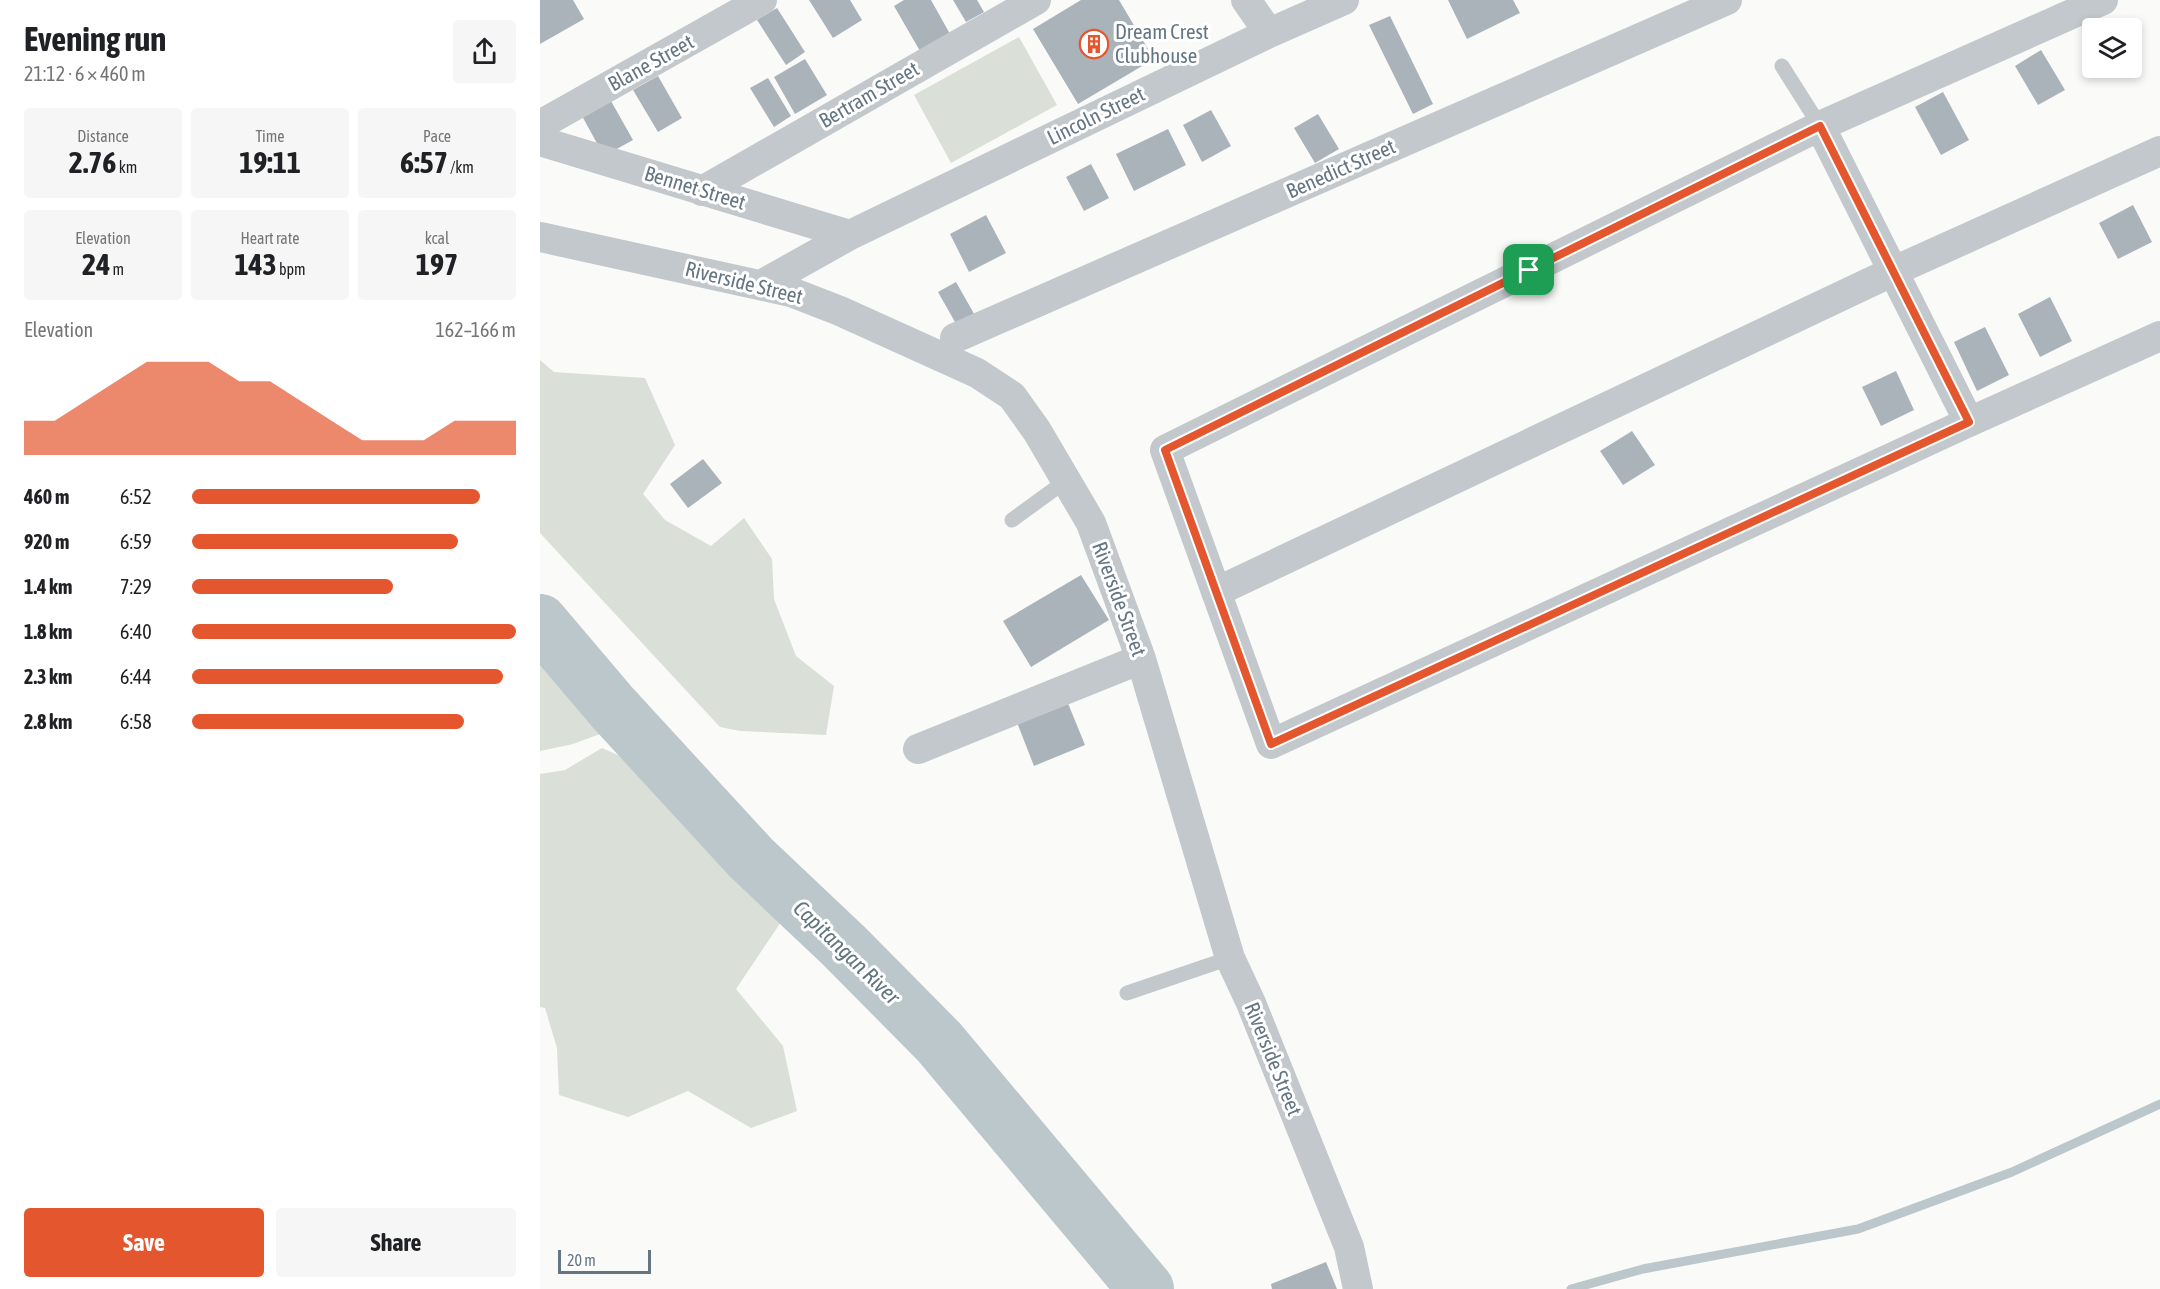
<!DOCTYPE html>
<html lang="en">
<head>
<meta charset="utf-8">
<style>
	body { margin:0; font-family:"Asap Condensed",sans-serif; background:#f6f6f6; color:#202124; height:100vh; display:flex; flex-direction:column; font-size:22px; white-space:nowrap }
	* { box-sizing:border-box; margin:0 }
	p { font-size:20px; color:#757577 }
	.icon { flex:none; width:33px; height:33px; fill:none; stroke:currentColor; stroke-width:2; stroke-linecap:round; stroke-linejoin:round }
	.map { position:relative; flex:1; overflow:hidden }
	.side { display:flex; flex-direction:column; background:#fff; width:540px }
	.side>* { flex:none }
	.controls { position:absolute; left:1542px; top:18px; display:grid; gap:12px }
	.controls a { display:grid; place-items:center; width:60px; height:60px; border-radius:6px; background:#fff; box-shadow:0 3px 9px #0003; font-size:30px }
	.scale { position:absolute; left:18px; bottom:15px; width:93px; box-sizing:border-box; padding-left:6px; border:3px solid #657683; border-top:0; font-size:16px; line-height:21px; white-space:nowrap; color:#657683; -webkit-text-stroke:4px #fff; paint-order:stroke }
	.pin { position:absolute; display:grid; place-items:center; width:51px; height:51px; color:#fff; margin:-26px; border-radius:12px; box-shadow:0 3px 9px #0006 }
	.round { display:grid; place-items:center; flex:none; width:63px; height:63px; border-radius:6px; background:#f6f6f6 }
	.headline { display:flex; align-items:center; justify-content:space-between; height:102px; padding:0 24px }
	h1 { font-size:33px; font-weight:700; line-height:45px }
	.figures { display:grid; grid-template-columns:repeat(3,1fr); gap:9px; height:102px; padding:6px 24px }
	.figures div { display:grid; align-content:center; border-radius:6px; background:#f6f6f6; text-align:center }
	.figures b { font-size:30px; font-weight:700 }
	.figures small { font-size:16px; font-weight:400 }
	.figures p { font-size:16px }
	.chart { height:168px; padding:12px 24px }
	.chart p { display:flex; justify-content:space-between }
	.chart svg { width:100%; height:108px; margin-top:6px; fill:#e4572e; opacity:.7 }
	.button { display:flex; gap:12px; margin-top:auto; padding:12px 24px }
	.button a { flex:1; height:69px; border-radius:6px; background:#e4572e; color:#fff; font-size:24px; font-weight:700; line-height:69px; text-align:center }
	.button a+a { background:#f6f6f6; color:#202124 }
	ul { padding:0 24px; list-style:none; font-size:20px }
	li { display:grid; grid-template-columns:96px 72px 1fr; align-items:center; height:45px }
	li i { height:15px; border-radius:8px; background:#e4572e }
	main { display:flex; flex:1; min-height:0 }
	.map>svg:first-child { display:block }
	.green { fill:#dadfd7 }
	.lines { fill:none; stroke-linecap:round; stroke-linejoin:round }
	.stream { stroke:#bbc7cb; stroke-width:9 }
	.river { stroke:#bbc7cb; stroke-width:56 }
	.building { fill:#aab3b9 }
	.lane { stroke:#c3c8cc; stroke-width:15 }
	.street { stroke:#c3c8cc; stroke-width:30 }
	.route-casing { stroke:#fff; stroke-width:12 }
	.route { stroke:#e4572e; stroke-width:8 }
	.labels { text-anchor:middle; stroke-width:6; stroke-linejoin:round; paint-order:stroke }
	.poi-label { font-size:21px; fill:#657683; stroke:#fff; text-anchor:start }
	.street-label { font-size:21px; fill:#657683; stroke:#fff }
	.water-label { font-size:22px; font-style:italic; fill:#60757c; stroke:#fff }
</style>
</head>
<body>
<main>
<section class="side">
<div class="headline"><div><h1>Evening run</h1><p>21:12 · 6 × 460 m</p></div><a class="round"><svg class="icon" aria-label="share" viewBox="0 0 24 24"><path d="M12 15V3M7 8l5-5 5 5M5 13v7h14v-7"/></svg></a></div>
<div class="figures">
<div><p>Distance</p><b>2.76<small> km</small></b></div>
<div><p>Time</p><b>19:11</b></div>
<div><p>Pace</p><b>6:57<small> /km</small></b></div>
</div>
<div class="figures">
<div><p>Elevation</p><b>24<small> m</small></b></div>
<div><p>Heart rate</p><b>143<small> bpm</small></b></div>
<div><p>kcal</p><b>197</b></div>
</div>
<div class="chart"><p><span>Elevation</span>162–166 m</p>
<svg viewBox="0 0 160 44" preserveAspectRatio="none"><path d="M0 44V30L10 30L20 22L30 14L40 6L50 6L60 6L70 14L80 14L90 22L100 30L110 38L120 38L130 38L140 30L150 30L160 30V44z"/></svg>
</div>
<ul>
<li><b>460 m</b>6:52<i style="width:89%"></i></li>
<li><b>920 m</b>6:59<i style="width:82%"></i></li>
<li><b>1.4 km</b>7:29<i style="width:62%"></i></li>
<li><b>1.8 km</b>6:40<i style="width:100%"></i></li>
<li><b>2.3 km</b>6:44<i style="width:96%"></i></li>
<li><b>2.8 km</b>6:58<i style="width:84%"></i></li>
</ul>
<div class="button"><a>Save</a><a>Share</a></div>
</section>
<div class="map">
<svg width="1620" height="1289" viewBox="0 0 1620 1289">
	<rect width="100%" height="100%" fill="#fafaf8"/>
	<path class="green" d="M479,37L517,105L411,163L374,95Z
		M0,360L14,372L105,378L135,445L103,494L125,520L171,546L204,518L232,559L234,599L256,656L294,686L286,735L200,731L180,727L0,533Z
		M0,624L66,685L76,728L33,744L0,751Z
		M62,748L132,779L249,910L196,989L243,1046L257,1111L211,1128L148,1091L88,1117L19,1095L17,1048L5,1008L0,1007V774L25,770Z"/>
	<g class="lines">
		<path class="stream" d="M1031,1289L1103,1269L1318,1229L1472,1172L1620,1104"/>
		<path class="river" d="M0,622L73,708L211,858L304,946L399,1042L606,1289"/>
	</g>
	<path class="building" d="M0,0H33L44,19L0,44Z
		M269,0H310L322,20L293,38Z
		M364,0H391L410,34L380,51L354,6Z
		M413,0H437L444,12L426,22Z
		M541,0H579L614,59L538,104L493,29Z
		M908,0H973L980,13L927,39Z
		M237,8L265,52L246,65L217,20Z
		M850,16L893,104L873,114L829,25Z
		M1501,50L1525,90L1498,105L1475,66Z
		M265,59L287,95L255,114L234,77Z
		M118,76L142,118L118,132L93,90Z
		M228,78L251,116L234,127L210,88Z
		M1403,92L1429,140L1401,155L1375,107Z
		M71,101L93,140L64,156L42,116Z
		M671,110L691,146L662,162L643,125Z
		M778,114L799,149L775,163L754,128Z
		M628,129L646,165L594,191L576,154Z
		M551,164L569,198L544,211L526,177Z
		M1593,205L1612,242L1578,259L1559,223Z
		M446,215L466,253L429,272L410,234Z
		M416,282L437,319L419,329L398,292Z
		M1510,297L1532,341L1500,357L1478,314Z
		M1445,327L1469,375L1437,391L1414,342Z
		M1356,371L1374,410L1341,426L1322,387Z
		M1092,431L1115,465L1083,485L1060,451Z
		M163,459L182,483L148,508L130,484Z
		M541,575L569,620L491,667L463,621Z
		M527,701L545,745L494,766L476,720Z
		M786,1262L797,1289H732L731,1284Z"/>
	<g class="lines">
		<path class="lane" d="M1242,66L1280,126
			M472,520L527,480
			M587,993L690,958"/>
		<path class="street" d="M706,0L729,33
			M1563,0L1280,126L625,450L731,744L1429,422L1620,336
			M0,125L222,0
			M1280,126L1429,422
			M0,141L310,235
			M162,191L496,0
			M0,237L251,292L300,311L437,373L472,396L497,431L551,523L601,659L690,958L711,1003L809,1247L818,1289
			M221,285L310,235L729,33L804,0
			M415,338L1187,0
			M676,592L1354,271L1620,151
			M378,749L601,659"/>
	</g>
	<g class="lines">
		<g class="route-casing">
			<path id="route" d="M1280,126L1429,422L731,744L625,450Z"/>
		</g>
		<use href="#route" class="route"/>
	</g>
	<defs>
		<g id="building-ring" transform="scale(1.5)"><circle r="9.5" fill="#fff" stroke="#e4572e" stroke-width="1.5"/><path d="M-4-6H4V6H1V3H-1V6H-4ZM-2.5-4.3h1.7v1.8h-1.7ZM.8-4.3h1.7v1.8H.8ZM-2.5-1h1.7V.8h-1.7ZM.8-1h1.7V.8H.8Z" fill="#e4572e"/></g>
	</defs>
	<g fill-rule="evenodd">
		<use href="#building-ring" x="554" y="44"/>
	</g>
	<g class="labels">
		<g class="poi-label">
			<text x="575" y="39">Dream Crest<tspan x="575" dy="24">Clubhouse</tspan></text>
		</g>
		<g class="street-label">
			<text transform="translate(111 63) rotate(-29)" y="7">Blane Street</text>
			<text transform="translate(329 95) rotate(-30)" y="7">Bertram Street</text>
			<text transform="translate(556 116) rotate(-26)" y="7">Lincoln Street</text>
			<text transform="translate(801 169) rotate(-24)" y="7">Benedict Street</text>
			<text transform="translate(155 188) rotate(17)" y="7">Bennet Street</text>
			<text transform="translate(204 283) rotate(14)" y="7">Riverside Street</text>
			<text transform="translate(579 599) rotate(70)" y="7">Riverside Street</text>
			<text transform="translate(733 1059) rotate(68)" y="7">Riverside Street</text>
		</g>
		<g class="water-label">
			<text transform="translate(307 952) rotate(44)" y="8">Capitangan River</text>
		</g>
	</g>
</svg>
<div class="controls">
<a><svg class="icon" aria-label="layers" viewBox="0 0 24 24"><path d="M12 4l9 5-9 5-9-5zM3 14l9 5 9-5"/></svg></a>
</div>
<div class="scale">20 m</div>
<div class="pin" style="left:989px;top:270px;background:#1e9e55"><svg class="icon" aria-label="arrive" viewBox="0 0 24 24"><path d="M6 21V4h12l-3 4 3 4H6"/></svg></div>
</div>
</main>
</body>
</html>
